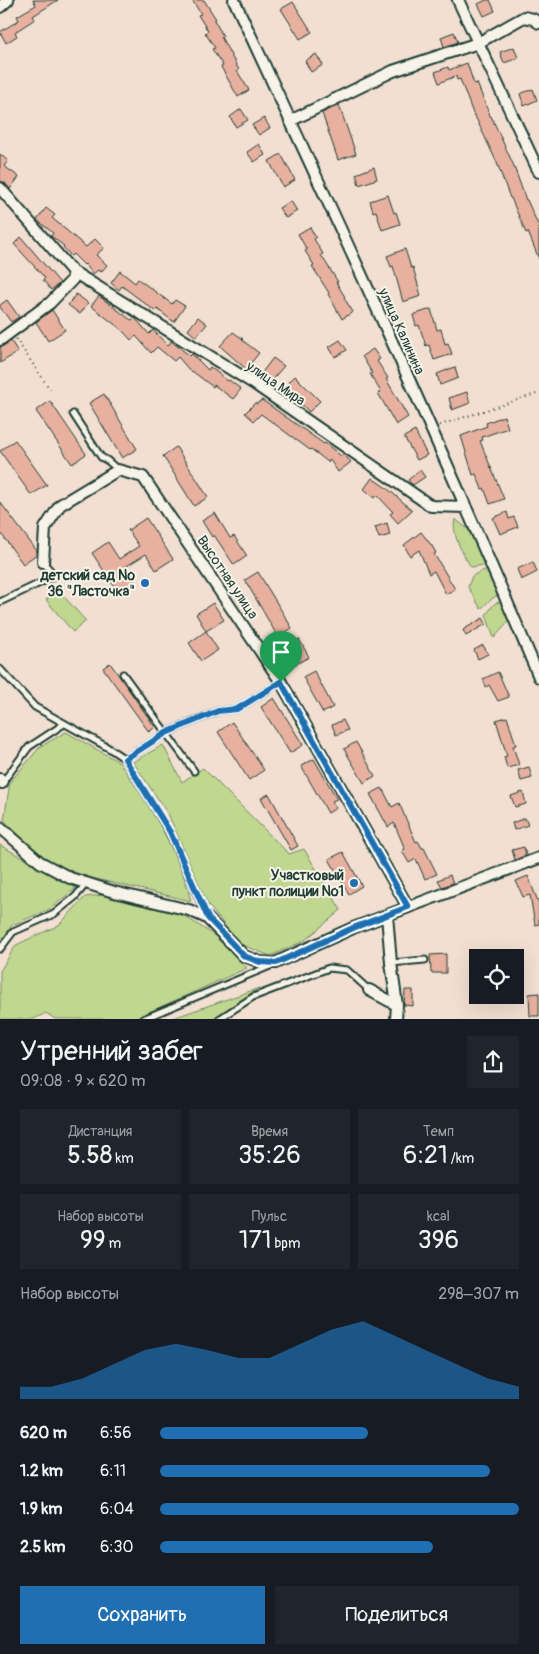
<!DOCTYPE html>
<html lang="ru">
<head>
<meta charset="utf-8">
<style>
	body { margin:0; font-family:Pangolin,sans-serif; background:#20242c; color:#f1f3f6; height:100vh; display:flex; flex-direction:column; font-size:19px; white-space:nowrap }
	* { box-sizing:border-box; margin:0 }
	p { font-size:16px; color:#9ea1a6 }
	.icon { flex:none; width:28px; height:28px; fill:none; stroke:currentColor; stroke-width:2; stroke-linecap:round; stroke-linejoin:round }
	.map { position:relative; height:1019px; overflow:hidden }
	.panel { display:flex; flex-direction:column; background:#171b24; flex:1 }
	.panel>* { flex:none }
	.buttons { position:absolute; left:469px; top:949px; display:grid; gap:10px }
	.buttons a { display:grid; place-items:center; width:55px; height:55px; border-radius:0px; background:#171b24; box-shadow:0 5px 20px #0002; font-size:25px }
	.pin { position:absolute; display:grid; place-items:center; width:42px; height:42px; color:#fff; margin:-51px -21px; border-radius:50% 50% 50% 0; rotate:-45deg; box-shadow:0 0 5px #0007 }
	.pin .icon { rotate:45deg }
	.round { display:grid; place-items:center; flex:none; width:52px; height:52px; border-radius:0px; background:#20242c }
	.summary { display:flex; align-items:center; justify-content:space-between; height:85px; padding:0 20px }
	h1 { font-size:28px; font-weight:600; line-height:38px }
	.stats { display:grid; grid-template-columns:repeat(3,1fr); gap:8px; height:85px; padding:5px 20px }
	.stats div { display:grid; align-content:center; border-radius:0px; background:#20242c; text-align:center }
	.stats b { font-size:25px; font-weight:600 }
	.stats small { font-size:14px; font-weight:400 }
	.stats p { font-size:14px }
	.chart { height:140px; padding:10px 20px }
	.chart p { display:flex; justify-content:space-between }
	.chart svg { width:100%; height:90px; margin-top:5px; fill:#1f6fb2; opacity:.7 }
	.action { display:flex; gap:10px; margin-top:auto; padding:10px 20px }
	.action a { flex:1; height:58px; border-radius:0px; background:#1f6fb2; color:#fff; font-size:20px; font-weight:600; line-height:58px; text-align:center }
	.action a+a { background:#20242c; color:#f1f3f6 }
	ul { padding:0 20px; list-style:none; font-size:16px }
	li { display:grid; grid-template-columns:80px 60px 1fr; align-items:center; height:38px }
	li i { height:12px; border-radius:6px; background:#1f6fb2 }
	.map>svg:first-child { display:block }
	.green { fill:#bfd78e; stroke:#6f8a61 }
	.building { fill:#e8b09f; stroke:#1f3d34 }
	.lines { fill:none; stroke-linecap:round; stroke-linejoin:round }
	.lane-casing { stroke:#1f3d34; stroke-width:9 }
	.street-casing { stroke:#1f3d34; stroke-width:14 }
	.path { stroke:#1f3d34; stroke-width:2; stroke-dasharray:1 4; stroke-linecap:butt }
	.lane { stroke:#f7f3e8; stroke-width:5 }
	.street { stroke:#f7f3e8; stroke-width:10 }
	.route-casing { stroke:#fff; stroke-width:10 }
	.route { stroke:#1f6fb2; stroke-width:6 }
	.poi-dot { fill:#1f6fb2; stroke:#f7f3e8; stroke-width:2 }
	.labels { text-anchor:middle; stroke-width:4; stroke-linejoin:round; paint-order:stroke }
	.street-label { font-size:14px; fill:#1f3d34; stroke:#f7f3e8 }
	.poi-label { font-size:14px; font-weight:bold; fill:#1f3d34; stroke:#f7f3e8; text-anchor:end }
</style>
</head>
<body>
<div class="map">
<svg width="539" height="1019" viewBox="0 0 539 1019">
	<rect width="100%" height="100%" fill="#f2dfd2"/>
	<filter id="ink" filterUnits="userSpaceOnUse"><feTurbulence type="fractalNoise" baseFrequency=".02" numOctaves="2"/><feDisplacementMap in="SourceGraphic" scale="10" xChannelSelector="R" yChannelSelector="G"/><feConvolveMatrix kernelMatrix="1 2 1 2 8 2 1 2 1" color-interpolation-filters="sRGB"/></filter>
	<g filter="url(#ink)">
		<path class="green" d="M455,519L468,529L485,565L471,567C463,554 451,535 455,519Z
			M484,570L494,581L499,594L489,601L481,609L468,587L472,576Z
			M58,590L86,621L73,632L46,600Z
			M501,601L511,619L494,638L486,615L494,604Z
			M66,732L119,762L152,809L181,866L191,901L83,876L42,858L4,820L10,782L40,747Z
			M163,745L182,782L203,768L289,854L304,849L341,910L304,941L270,956L240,944L208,905L168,814L133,762Z
			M0,845L76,888L50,909L12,925L0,944Z
			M104,895L178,912L220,939L247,968L134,1019H55L46,1013L34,1019H0V971L16,945L59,925L85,897Z
			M259,988L213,1019H171L173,1018Z"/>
		<path class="building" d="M33,0H58L33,16L35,19L15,32L17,36L6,43L0,32L19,20L17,16L36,5Z
			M192,0H204L216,19L214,20L223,36L221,37L239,70L237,71L249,90L238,97L221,67L223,66L212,49L215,48L205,33L208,31L198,15L201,14Z
			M486,0H490L495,11L484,16L478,4Z
			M293,2L312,32L300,39L281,9Z
			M454,32L458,42L444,47L441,37Z
			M514,47L518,58L504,63L500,52Z
			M316,54L323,65L311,72L305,61Z
			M467,63L474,84L477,83L490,116H491L513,164L526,200H527L539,227V259L528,232L526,233L511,198H510L497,163L475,116H474L460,79L457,80L456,76L439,83L435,72L448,67L449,70Z
			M533,89L537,100L524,106L520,94Z
			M339,105L356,154L338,160L322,113Z
			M241,109L248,120L236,127L230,117Z
			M264,118L270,128L259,135L252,125Z
			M259,144L265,155L254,162L247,152Z
			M0,154L8,161L4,166L19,177L10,189L5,183L0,181Z
			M281,154L295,180L283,187L269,161Z
			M374,167L377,179L359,185L356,174Z
			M388,195L394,213L396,212L400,224L382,230L376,211L373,212L370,201Z
			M291,201L297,211L286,218L279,208Z
			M46,208L55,215L52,218L86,247L95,239L104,248L96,255L107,265L101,272L98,270L93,274L85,264L84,265L73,254L71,256L63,247L64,246L51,236L53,233L37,220Z
			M310,227L316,238L314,239L323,254L321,255L338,282H336L345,297L344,298L353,312L342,319L328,294L329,293L312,266L314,265L305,251L307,250L298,234Z
			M21,237L60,283L51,290L43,280L45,278L14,244Z
			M405,249L411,268L413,267L421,296L403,302L393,266L391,267L387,256Z
			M120,271L135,283L138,279L172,304L175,300L185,306L174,322L157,309L155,311L122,286L119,290L111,283Z
			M76,294L88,303L80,314L68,305Z
			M99,296L131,320L135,318L149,334L153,330L168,346L171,341L190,356L192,354L208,370L210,367L228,381L229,380L241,389L233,399L214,385L213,387L192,371L191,372L178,357L174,361L157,347L151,353L136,336L131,340L122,330L91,306Z
			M7,300L19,317L11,322L0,307V305Z
			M431,309L437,330L441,329L445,344L448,343L452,354L434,360L429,345L426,346L419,325L416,326L413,315Z
			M52,310L65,330L48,341L36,322Z
			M198,317L207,324L196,337L188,330Z
			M233,332L243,339L242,340L259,353L246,369L220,346Z
			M340,340L347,350L335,357L329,347Z
			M11,341L18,352L0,363V348Z
			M373,349L380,359L377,361L388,378L386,379L408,417L396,425L378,393L381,392L370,374L372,373L362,356Z
			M273,358L284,366L269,383L260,375Z
			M455,367L458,378L440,385L437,374Z
			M295,376L320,401L309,412L285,386Z
			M467,392L470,403L452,410L449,398Z
			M104,394L137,449L122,458L89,403Z
			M262,400L324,444L325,443L341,456L343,454L351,462L338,472L330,460L328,462L311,449L310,450L261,414L254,421L245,413L255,403L257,404Z
			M50,401L86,454L72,464L36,411Z
			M504,416L508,428L482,437L483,440L480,441L504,499L490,504L484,488L482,489L476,474L473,475L461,436L487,426L486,423Z
			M415,431L427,455L417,460L404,437Z
			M15,440L47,485L31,495L0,451Z
			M176,447L208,497L194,506L163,456Z
			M420,470L425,477L413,485L408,480Z
			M372,478L388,489L412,510L398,523L390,514L393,512L377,495L375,498L364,489Z
			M0,502L37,551V554L23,564L0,532Z
			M507,512L509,519L514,517L518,527L500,534L493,518Z
			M215,513L230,538L234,536L247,556L234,565L214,535L212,537L202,521Z
			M146,518L173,559L156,570L146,554L125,567L136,584L120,595L92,553L108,542L119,559L139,546L128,530Z
			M387,523L390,535L379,538L375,527Z
			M421,532L432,546L436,553L434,554L455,589L446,594L434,571L429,574L419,550L410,556L404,545Z
			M533,562L537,572L521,580L517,569Z
			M258,572L292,628L278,637L245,580Z
			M213,603L224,620L206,631L196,614Z
			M483,618L486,624L466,636L463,630Z
			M206,631L218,650L201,661L189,643Z
			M299,639L309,657L296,664L286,647Z
			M483,645L488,654L478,659L474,650Z
			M110,663L155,727L149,732L103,668Z
			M314,671L333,707L323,713L303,677Z
			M498,672L509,697L498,701L489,685L486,687L483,679Z
			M274,698L303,745L290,753L261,707Z
			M507,717L516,745L513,746L519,765L507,768L504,757L507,756L496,720Z
			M343,720L348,730L336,735L332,725Z
			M232,722L264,770L249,780L218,732Z
			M356,742L375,776L364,783L344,749Z
			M314,759L337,799L332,801L336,808L328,813L301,766Z
			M529,767L532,778L521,781L518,770Z
			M382,788L392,807L399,803L416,842L418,841L422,848H424L437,874L425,879L416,859L409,863L402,851L405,849L394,823L388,827L370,794Z
			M523,792L526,804L515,807L511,796Z
			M269,794L298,846L291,850L261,798Z
			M525,818L528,825L514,830L512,823Z
			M524,847L526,855L515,860L512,850Z
			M343,852L362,886L349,894L329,859Z
			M450,875L453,883L442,887L438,880Z
			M528,876L539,904V924L535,925L530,895L523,897L516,881Z
			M446,954V973H431L430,955Z
			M405,990H413V1006L404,1005Z
			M539,993V1016H530L529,994Z"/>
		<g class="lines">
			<g class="lane-casing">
				<path id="lane" d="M73,414L101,457L108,461L118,470
					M0,602L55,576L43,562
					M0,669L35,707L107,747L125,759L169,832L207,917
					M123,674L194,771
					M125,759L166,733L218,711L237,709L281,682
					M2,783L29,747L64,724
					M0,949L13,932L54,914L75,897L86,884
					M391,963L425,960
					M143,1019L270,966
					M219,1019L253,997L329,968L347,970L369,990"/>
			</g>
			<g class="street-casing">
				<path id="street" d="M234,0C339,224 443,449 539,677
					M458,0L539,172
					M0,7L8,0
					M290,121L393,71L478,43L524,17L533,19L539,23
					M0,188L72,271L253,383L431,506L466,507
					M0,340L50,303L73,279L72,271
					M43,562L45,528L60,505L118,470L143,477L281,682L408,907
					M0,779L2,783
					M0,827L40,862L70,878L114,892L189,910L207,918L244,956L260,962L275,963L353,928L539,858
					M387,915L391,963L397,1005L396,1019
					M369,990L397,1005"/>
			</g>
			<path class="path" d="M16,339L51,391
				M440,425L539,393"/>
			<use href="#lane" class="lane"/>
			<use href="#street" class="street"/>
		</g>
	</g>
	<g class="lines" filter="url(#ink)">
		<g class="route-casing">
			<path id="route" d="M281,682L408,907L353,928L276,963L260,962L244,956L208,918L170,832L125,759L166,733L218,711L237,709Z"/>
		</g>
		<use href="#route" class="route"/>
	</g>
	<g class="poi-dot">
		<circle cx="145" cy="583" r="5"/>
		<circle cx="354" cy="883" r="5"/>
	</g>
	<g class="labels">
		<g class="street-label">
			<text transform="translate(402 331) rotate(66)" y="5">улица Калинина</text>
			<text transform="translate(276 383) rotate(34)" y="5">улица Мира</text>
			<text transform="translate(228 577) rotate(56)" y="5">Высотная улица</text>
		</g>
		<g class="poi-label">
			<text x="135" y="580">детский сад №<tspan x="135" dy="16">36 "Ласточка"</tspan></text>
			<text x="344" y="880">Участковый<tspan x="344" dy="16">пункт полиции №1</tspan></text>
		</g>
	</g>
</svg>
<div class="buttons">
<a><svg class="icon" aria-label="locate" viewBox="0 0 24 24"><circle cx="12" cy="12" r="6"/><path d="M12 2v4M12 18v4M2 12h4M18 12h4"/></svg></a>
</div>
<div class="pin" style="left:281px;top:682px;background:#1e9e55"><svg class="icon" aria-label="arrive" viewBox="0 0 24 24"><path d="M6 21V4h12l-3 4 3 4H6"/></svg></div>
</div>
<section class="panel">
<div class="summary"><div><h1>Утренний забег</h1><p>09:08 · 9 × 620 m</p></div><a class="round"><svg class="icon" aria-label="share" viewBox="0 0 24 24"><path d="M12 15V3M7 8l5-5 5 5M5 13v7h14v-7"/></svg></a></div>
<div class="stats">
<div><p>Дистанция</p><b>5.58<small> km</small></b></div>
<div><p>Время</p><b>35:26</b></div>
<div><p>Темп</p><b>6:21<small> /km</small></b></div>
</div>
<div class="stats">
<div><p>Набор высоты</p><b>99<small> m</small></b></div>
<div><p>Пульс</p><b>171<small> bpm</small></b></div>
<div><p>kcal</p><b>396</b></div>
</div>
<div class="chart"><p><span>Набор высоты</span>298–307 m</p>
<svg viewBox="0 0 160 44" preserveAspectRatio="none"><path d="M0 44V38L10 38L20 34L30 27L40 20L50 17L60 20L70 24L80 24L90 17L100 10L110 6L120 13L130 20L140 27L150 34L160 38V44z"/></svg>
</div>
<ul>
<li><b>620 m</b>6:56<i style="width:58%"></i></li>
<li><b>1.2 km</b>6:11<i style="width:92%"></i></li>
<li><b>1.9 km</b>6:04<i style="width:100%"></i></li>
<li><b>2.5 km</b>6:30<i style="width:76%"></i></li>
</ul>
<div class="action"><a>Сохранить</a><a>Поделиться</a></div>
</section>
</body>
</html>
